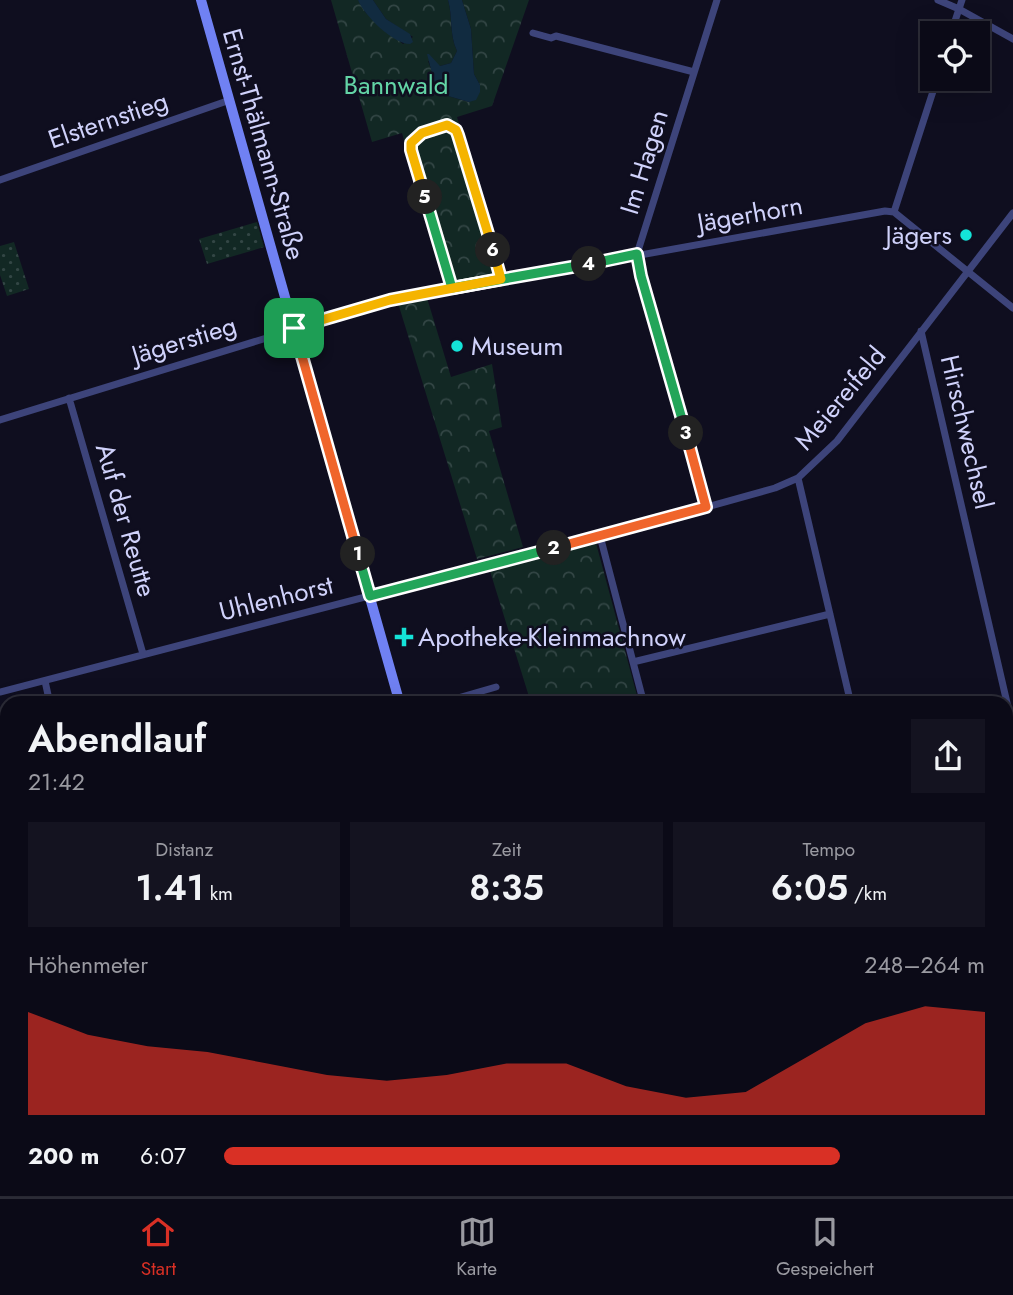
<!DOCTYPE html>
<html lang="de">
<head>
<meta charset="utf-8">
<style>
	body { margin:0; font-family:Jost,sans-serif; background:#141320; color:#f1f3f6; height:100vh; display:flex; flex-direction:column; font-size:26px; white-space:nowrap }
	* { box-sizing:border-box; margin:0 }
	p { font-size:23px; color:#9a9aa1 }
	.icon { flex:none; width:38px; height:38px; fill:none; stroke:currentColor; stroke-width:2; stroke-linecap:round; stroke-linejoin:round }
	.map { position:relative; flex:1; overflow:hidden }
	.side { position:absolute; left:0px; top:696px; width:1013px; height:500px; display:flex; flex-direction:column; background:#0b0a17; border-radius:21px 21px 0 0; box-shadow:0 7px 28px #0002,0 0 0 2px #2b2b36 }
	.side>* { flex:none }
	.fabs { position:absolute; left:920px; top:21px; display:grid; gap:14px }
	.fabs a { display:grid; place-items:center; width:70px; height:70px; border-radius:0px; background:#0b0a17; box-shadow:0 7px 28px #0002,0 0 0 2px #2b2b36; font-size:35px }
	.pin { position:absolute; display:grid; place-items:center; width:60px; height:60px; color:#fff; margin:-30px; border-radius:14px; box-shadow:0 4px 10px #0006 }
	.km { position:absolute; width:35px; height:35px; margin:-18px; border-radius:50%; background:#222; color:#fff; font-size:19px; line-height:35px; text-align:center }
	.round { display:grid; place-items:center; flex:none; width:74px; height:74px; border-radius:0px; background:#141320 }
	.overview { display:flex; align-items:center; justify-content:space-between; height:119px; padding:0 28px }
	h1 { font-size:38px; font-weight:600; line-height:52px }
	.stats { display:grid; grid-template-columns:repeat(3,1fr); gap:10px; height:119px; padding:7px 28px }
	.stats div { display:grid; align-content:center; border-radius:0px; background:#141320; text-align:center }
	.stats b { font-size:35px; font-weight:600 }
	.stats small { font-size:19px; font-weight:400 }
	.stats p { font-size:19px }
	.chart { height:196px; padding:14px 28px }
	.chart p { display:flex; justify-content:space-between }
	.chart svg { width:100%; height:126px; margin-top:7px; fill:#d93025; opacity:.7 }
	ul { padding:0 28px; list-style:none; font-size:23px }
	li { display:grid; grid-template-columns:112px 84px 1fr; align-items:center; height:52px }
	li i { height:18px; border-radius:9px; background:#d93025 }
	.tabs { display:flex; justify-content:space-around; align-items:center; height:98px; border-top:2px solid #2b2b36; background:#0b0a17; font-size:19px; color:#9a9aa1 }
	.tabs a { display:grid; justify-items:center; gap:4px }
	.tabs .selected { color:#d93025 }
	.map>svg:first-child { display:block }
	.grass { fill:url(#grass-dots) }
	.forest { fill:url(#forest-crowns) }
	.water { fill:#112b40 }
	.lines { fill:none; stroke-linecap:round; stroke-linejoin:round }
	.street { stroke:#3d447a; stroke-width:7 }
	.secondary { stroke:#7081f3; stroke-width:10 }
	.split-1-casing { stroke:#fff; stroke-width:14 }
	.split-2-casing { stroke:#fff; stroke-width:14 }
	.split-3-casing { stroke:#fff; stroke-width:14 }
	.split-4-casing { stroke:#fff; stroke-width:14 }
	.split-5-casing { stroke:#fff; stroke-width:14 }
	.split-6-casing { stroke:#fff; stroke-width:14 }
	.split-7-casing { stroke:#fff; stroke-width:14 }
	.split-1 { stroke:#f0652b; stroke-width:9 }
	.split-2 { stroke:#22a559; stroke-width:9 }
	.split-3 { stroke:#f0652b; stroke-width:9 }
	.split-4 { stroke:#22a559; stroke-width:9 }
	.split-5 { stroke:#22a559; stroke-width:9 }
	.split-6 { stroke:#f5b400; stroke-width:9 }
	.split-7 { stroke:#f5b400; stroke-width:9 }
	.poi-dot { fill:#14e3d8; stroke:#0f0e1f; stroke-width:2.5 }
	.labels { text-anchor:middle; stroke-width:5; stroke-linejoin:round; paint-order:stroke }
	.park-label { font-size:26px; fill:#63d4a6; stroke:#0f0e1f }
	.street-label { font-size:26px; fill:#d0d2fb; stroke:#0f0e1f }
	.poi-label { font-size:26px; fill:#d0d2fb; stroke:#0f0e1f; text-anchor:start }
</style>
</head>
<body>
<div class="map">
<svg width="1013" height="1197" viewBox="0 0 1013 1197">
	<defs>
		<pattern id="grass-dots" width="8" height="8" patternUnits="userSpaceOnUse" patternTransform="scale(1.75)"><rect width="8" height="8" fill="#122824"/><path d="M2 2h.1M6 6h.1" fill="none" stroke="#334645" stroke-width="1.8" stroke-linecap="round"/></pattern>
		<pattern id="forest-crowns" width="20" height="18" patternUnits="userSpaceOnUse" patternTransform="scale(1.75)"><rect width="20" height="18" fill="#122824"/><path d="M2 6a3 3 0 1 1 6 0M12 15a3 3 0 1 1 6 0" fill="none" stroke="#334645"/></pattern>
	</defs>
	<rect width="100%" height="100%" fill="#0f0e1f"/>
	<path class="grass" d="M257,222L264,247L207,264L199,239Z
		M14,242L29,289L7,296L0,275V246Z"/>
	<path class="forest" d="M331,0H358L366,13L403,44L413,37L386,19L373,0H448C453,17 449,34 457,51L451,63L440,66L428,61L441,94L469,102L480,85L474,74L471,29L462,0H529L492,106L457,117L502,273L445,283L402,133L372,142Z
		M427,298L451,377L492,364L502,427L489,431L523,547L477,559L398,303Z
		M596,543L639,703H531L490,571Z
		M679,1190H776V1197H681Z"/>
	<path class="water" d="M358,0H373L386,19L410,34L413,42L410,44C393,44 364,15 358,0Z
		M448,0H462L471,29L474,74L480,85V92L476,100L469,102L441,94L434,81L427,54H429L440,66L451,63L457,51C449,34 453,17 448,0Z"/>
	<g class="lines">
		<path class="street" d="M938,0L959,9L1013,39
			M533,33L551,38L556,36L694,72
			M951,33L962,0
			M0,180L230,100
			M894,212L937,79
			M452,288L411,150C412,133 437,122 453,127L458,135L501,279
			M921,331L1008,707
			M69,398L143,654
			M0,420L390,300L885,211L894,212L1013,308
			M798,478L851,704
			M706,507L658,338L637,254L717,0
			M600,536L644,704
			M633,662L830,614
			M45,681L50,704
			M0,692L646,524L775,488L798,478L837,441L1013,213
			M437,704L496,687
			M1006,852L1013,849
			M0,947L7,945
			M1006,1011L1013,1014
			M0,1058L7,1055
			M0,1169L7,1167
			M380,1190L382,1197
			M628,1190L630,1197
			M834,1190L836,1197
			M776,1195L794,1190
			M282,1197L306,1190"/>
		<path class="secondary" d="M201,0L400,704
			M0,747L7,750
			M1006,1139L1013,1142
			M536,1190L538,1197"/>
	</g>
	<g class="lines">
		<g class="split-1-casing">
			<path id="split-1" d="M294,328L358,554"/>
		</g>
		<g class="split-2-casing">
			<path id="split-2" d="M358,554L370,596L554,548"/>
		</g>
		<g class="split-3-casing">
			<path id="split-3" d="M554,548L706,507L686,433"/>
		</g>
		<g class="split-4-casing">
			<path id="split-4" d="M589,264L637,254L641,276L686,433"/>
		</g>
		<g class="split-5-casing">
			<path id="split-5" d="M425,197L452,288L589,264"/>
		</g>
		<g class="split-6-casing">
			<path id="split-6" d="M425,197L411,150V143L422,133L447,125L456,130L458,135L493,250"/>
		</g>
		<g class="split-7-casing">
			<path id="split-7" d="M294,328L390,300L501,279L493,250"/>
		</g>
		<use href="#split-1" class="split-1"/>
		<use href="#split-2" class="split-2"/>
		<use href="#split-3" class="split-3"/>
		<use href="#split-4" class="split-4"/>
		<use href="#split-5" class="split-5"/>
		<use href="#split-6" class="split-6"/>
		<use href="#split-7" class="split-7"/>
	</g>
	<g class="poi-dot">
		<circle cx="966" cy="235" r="7"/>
		<circle cx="457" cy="346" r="7"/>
		<path d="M400.5 626.5h7v7h7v7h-7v7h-7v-7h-7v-7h7z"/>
	</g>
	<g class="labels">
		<g class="park-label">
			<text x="396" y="94">Bannwald</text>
		</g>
		<g class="street-label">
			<text transform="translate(108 120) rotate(-19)" y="9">Elsternstieg</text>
			<text transform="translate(264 144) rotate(74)" y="9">Ernst-Thälmann-Straße</text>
			<text transform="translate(644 162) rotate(-73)" y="9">Im Hagen</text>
			<text transform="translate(750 214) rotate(-10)" y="9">Jägerhorn</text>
			<text transform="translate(184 340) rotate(-17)" y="9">Jägerstieg</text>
			<text transform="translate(840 398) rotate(-50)" y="9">Meiereifeld</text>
			<text transform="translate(967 432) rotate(77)" y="9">Hirschwechsel</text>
			<text transform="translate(126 520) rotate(74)" y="9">Auf der Reutte</text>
			<text transform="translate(276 598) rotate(-14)" y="9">Uhlenhorst</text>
		</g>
		<g class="poi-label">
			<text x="952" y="244" text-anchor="end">Jägers</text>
			<text x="471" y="355">Museum</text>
			<text x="418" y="646">Apotheke-Kleinmachnow</text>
		</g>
	</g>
</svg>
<div class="fabs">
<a><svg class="icon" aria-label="locate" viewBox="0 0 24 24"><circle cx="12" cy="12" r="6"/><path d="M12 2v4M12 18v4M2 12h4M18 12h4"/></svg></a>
</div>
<div class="pin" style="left:294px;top:328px;background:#1e9e55"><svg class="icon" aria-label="arrive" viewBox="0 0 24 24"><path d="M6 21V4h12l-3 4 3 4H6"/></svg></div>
<b class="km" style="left:358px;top:554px">1</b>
<b class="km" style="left:554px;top:548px">2</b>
<b class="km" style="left:686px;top:433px">3</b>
<b class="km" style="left:589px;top:264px">4</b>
<b class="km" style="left:425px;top:197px">5</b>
<b class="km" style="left:493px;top:250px">6</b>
<section class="side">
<div class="overview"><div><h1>Abendlauf</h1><p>21:42</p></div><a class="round"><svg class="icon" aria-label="share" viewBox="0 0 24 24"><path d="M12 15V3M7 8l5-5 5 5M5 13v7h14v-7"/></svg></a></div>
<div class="stats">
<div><p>Distanz</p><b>1.41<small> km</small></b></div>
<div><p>Zeit</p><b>8:35</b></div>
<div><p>Tempo</p><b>6:05<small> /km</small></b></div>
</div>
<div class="chart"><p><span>Höhenmeter</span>248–264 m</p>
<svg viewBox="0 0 160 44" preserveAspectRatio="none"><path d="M0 44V8L10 16L20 20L30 22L40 26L50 30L60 32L70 30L80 26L90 26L100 34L110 38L120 36L130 24L140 12L150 6L160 8V44z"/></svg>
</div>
<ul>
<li><b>200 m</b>6:07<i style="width:81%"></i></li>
</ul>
</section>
</div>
<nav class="tabs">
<a class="selected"><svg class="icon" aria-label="home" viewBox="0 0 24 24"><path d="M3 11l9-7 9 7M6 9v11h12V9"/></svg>Start</a>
<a><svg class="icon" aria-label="map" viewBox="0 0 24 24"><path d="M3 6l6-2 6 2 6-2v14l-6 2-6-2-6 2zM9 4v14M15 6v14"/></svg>Karte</a>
<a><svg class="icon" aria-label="saved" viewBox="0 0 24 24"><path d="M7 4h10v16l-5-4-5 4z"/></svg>Gespeichert</a>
</nav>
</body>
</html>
